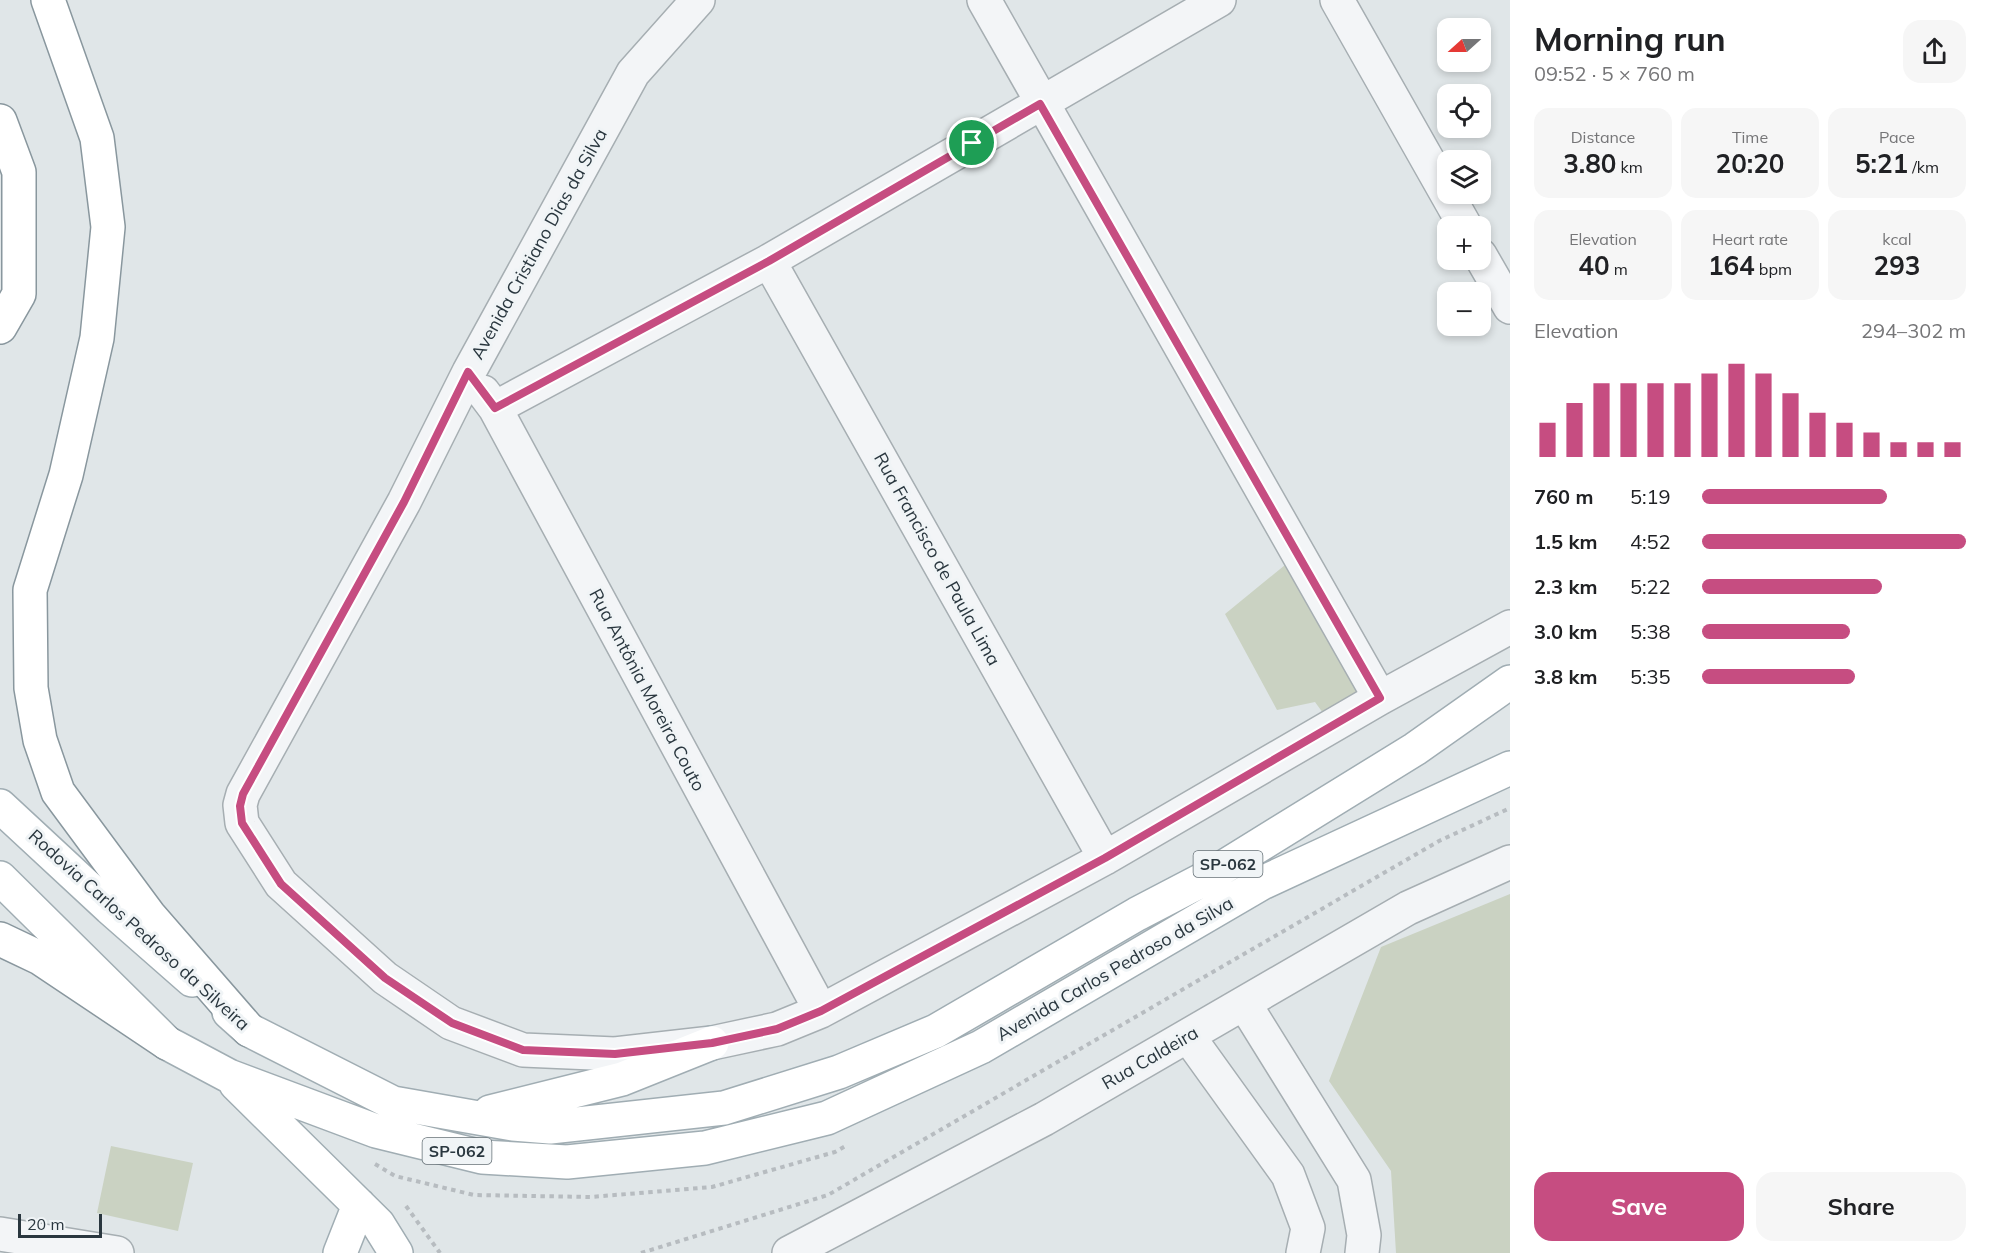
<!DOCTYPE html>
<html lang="en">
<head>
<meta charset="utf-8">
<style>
	body { margin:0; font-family:Mulish,sans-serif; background:#f6f6f6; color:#202124; height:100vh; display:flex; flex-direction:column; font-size:22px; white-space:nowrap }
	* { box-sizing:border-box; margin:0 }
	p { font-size:20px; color:#757577 }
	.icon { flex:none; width:33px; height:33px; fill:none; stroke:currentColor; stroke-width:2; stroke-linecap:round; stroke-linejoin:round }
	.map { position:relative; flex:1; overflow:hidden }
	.sheet { display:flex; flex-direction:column; background:#fff; width:480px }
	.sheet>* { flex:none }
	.needle { width:39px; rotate:249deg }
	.buttons { position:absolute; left:1437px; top:18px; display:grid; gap:12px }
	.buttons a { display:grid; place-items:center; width:54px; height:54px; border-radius:12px; background:#fff; box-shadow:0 3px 9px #0003; font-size:30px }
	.scale { position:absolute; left:18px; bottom:15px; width:84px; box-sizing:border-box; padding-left:6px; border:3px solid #2a373f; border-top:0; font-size:16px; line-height:21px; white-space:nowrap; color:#2a373f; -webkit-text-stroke:4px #f0f4f6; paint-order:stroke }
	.pin { position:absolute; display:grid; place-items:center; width:51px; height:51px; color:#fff; margin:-26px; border:3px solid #fff; border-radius:50%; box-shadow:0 2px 6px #0007 }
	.round { display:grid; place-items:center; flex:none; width:63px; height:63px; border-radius:18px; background:#f6f6f6 }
	.headline { display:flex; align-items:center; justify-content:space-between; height:102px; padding:0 24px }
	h1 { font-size:33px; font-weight:700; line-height:45px }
	.figures { display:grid; grid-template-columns:repeat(3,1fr); gap:9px; height:102px; padding:6px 24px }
	.figures div { display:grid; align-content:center; border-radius:15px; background:#f6f6f6; text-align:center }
	.figures b { font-size:26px; font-weight:700 }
	.figures small { font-size:16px; font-weight:400 }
	.figures p { font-size:16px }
	.chart { height:168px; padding:12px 24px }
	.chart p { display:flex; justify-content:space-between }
	.chart svg { width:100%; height:108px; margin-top:6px; stroke:#c64d81; stroke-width:6 }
	.button { display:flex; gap:12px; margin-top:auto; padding:12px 24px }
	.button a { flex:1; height:69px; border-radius:18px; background:#c64d81; color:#fff; font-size:24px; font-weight:700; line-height:69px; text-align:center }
	.button a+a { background:#f6f6f6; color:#202124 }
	ul { padding:0 24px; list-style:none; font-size:20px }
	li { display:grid; grid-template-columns:96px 72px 1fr; align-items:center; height:45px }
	li i { height:15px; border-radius:8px; background:#c64d81 }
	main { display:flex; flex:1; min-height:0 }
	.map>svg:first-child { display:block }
	.green { fill:#cad2c2 }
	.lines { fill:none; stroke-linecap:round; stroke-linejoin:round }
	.minor-casing { stroke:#a6aeb2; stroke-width:36 }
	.major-casing { stroke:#a0adb3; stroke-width:36 }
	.highway-casing { stroke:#89979e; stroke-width:36 }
	.path { stroke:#b7bcc0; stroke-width:4; stroke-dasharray:4.5 4.5; stroke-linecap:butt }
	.minor { stroke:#f3f5f7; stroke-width:33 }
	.major { stroke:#fff; stroke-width:33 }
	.highway { stroke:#fff; stroke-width:33 }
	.route-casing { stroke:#fff; stroke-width:12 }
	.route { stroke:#c64d81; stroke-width:8 }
	.labels { text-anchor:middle; stroke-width:6; stroke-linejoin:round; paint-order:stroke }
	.shield { fill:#f0f4f6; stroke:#657076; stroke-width:1.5 }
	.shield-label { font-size:16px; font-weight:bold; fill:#2a373f }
	.street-label { font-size:18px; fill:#2a373f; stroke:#f0f4f6 }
</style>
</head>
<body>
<main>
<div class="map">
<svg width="1510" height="1253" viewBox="0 0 1510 1253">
	<rect width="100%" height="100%" fill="#e0e6e8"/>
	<path class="green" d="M1285,565L1363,697L1323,713L1315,702L1277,710L1225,614Z
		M1510,894V1253H1396L1391,1171L1329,1081L1381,947Z
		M111,1146L193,1163L178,1231L97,1213Z"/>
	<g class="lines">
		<g class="minor-casing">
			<path id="minor" d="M698,0L633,73L469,372L404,502L243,794L240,805L242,823L281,884L385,978L451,1023L523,1050L615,1054L712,1043L777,1029L821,1011L1105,858L1380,698L1510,627
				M984,0L1380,698
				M1337,0L1465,226
				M1480,255L1510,307
				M769,261L1105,858
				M483,392L495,408L821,1011
				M495,408L769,261L1219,0
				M1244,1003L1354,1180L1364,1235L1362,1253
				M1188,1036L1288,1175L1308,1228L1303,1253
				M0,1234L117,1253
				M789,1253L1044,1119L1408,908L1510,862"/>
		</g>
		<g class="major-casing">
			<path id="major" d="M0,806L110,908L192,980
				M0,878L167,1043L229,1076L376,1131L482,1157L567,1162L705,1148L827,1118L981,1047L1262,883L1510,768
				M229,1012L249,1030L393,1103L513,1124L550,1127L724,1108L839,1072L936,1031L1137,914L1206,878L1415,749L1510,682
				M236,1084L378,1224L396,1253
				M490,1112L622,1079L712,1043
				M340,1253L359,1205"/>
		</g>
		<g class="highway-casing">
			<path id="highway" d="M48,0L97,138L108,227L97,338L66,475L30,590L31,688L40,740L58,792L149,915L249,1030
				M0,121L19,172V294L0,327
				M0,939L40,958L167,1043"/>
		</g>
		<path class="path" d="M375,1164L395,1176L474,1195L591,1197L712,1187L835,1152L847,1145
			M406,1206L440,1253
			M641,1253L828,1195L1439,841L1510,808"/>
		<use href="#minor" class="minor"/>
		<use href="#major" class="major"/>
		<use href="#highway" class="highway"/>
	</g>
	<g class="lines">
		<g class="route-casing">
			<path id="route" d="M1040,104L1380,698L1105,858L821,1011L777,1029L712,1043L615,1054L523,1050L452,1023L385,978L281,884L242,823L240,806L243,794L404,502L468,372L495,408L769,261Z"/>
		</g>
		<use href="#route" class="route"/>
	</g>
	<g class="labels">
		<g class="shield">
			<rect x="1193.5" y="851" width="69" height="26" rx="4.5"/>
			<rect x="422.5" y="1138" width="69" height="26" rx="4.5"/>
		</g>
		<g class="shield-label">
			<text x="1228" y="870">SP-062</text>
			<text x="457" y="1157">SP-062</text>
		</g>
		<g class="street-label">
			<text transform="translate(539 244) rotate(-61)" y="6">Avenida Cristiano Dias da Silva</text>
			<text transform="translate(937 559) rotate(61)" y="6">Rua Francisco de Paula Lima</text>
			<text transform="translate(647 690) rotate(62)" y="6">Rua Antônia Moreira Couto</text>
			<text transform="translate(139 930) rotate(42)" y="6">Rodovia Carlos Pedroso da Silveira</text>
			<text transform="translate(1115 969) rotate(-30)" y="6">Avenida Carlos Pedroso da Silva</text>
			<text transform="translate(1150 1058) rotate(-30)" y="6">Rua Caldeira</text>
		</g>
	</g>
</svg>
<div class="buttons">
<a><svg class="needle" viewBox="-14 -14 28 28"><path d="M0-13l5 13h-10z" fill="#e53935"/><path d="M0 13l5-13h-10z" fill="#757577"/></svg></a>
<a><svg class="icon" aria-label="locate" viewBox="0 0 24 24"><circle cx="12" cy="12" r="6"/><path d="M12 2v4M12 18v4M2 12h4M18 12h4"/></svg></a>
<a><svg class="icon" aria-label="layers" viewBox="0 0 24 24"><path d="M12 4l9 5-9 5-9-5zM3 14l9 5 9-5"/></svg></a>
<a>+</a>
<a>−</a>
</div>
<div class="scale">20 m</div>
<div class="pin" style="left:972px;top:143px;background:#1e9e55"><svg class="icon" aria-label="arrive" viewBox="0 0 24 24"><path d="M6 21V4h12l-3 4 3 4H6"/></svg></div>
</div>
<section class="sheet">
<div class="headline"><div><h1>Morning run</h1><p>09:52 · 5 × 760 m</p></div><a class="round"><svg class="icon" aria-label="share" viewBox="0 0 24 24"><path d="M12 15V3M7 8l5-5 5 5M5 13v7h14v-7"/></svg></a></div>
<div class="figures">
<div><p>Distance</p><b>3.80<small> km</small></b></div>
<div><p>Time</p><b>20:20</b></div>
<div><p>Pace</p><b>5:21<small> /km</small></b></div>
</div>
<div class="figures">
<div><p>Elevation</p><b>40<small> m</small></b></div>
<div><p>Heart rate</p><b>164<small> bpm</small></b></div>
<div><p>kcal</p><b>293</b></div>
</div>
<div class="chart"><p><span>Elevation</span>294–302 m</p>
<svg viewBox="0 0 160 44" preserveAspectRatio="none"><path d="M5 44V30M15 44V22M25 44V14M35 44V14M45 44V14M55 44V14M65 44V10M75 44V6M85 44V10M95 44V18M105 44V26M115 44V30M125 44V34M135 44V38M145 44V38M155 44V38"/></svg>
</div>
<ul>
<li><b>760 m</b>5:19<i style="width:70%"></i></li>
<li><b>1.5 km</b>4:52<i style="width:100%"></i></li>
<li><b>2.3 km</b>5:22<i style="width:68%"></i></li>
<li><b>3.0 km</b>5:38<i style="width:56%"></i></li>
<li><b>3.8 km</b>5:35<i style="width:58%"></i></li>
</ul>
<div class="button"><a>Save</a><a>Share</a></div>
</section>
</main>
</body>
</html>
